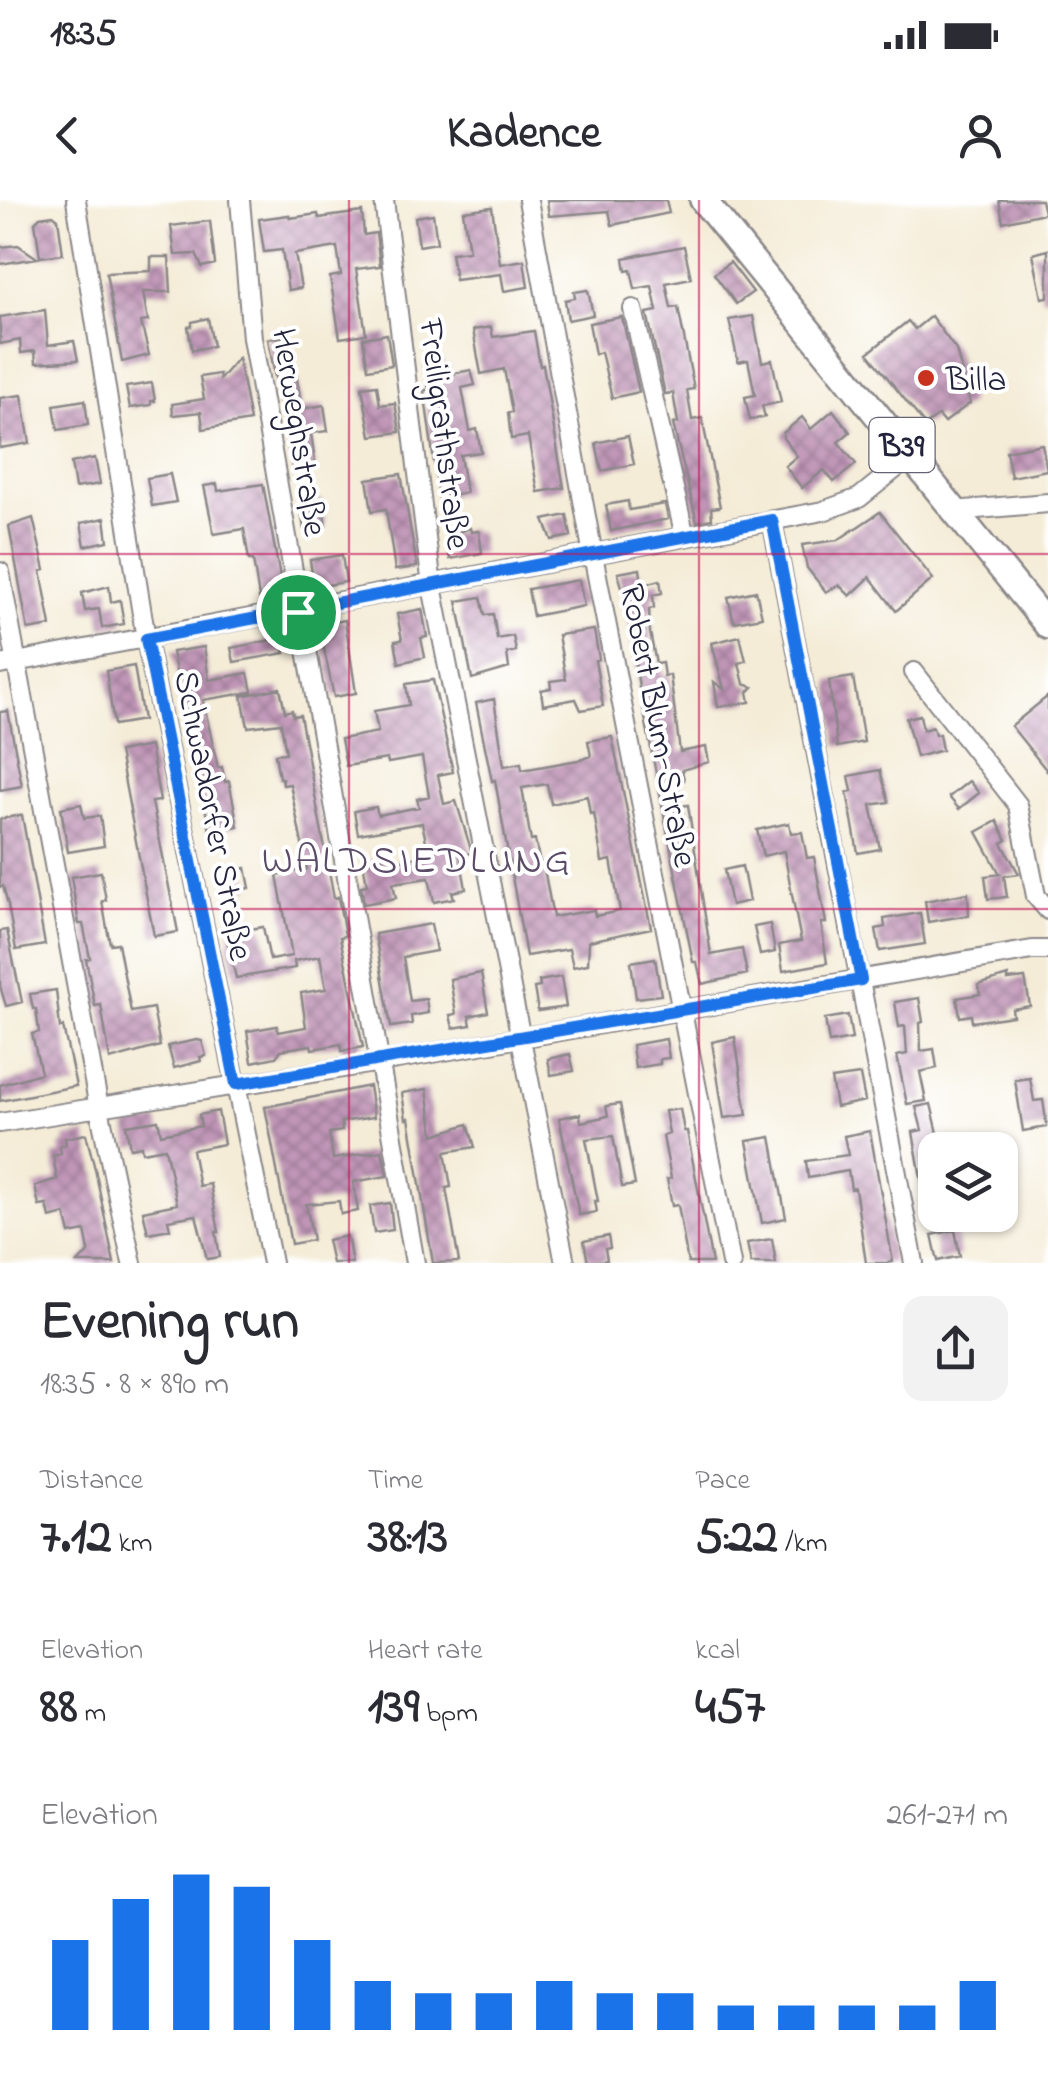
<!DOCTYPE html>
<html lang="en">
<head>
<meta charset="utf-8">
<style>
	body { margin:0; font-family:"Indie Flower",sans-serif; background:#f2f2f3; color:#2b2b33; height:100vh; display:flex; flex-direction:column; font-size:38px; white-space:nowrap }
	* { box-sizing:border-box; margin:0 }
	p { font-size:32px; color:#7c7c81 }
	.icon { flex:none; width:55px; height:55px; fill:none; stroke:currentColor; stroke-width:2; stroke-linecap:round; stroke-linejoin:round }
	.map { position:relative; height:1063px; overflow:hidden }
	.sheet { display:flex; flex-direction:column; background:#fff; flex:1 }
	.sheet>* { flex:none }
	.tools { position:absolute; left:918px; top:932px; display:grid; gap:20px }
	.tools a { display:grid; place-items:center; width:100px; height:100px; border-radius:20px; background:#fff; box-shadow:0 2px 8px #0004; font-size:50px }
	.pin { position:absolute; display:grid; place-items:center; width:85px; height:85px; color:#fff; margin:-42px; border:5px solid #fff; border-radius:50%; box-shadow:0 2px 10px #0007 }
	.round { display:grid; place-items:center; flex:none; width:105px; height:105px; border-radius:20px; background:#f2f2f3 }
	.summary { display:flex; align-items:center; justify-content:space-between; height:170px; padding:0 40px }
	h1 { font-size:55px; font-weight:700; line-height:75px }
	.stats { display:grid; grid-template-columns:repeat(3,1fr); gap:15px; height:170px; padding:10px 40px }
	.stats div { display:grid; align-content:center }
	.stats b { font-size:50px; font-weight:700 }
	.stats small { font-size:28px; font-weight:400 }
	.stats p { font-size:28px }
	.chart { height:280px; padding:20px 40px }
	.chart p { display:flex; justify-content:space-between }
	.chart svg { width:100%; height:180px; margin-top:10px; stroke:#1a73e8; stroke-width:6 }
	.status { display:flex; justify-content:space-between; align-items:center; height:70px; padding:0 50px; background:#fff; direction:ltr }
	.status svg { height:28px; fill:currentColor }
	header { display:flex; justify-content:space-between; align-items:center; height:130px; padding:0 40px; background:#fff; font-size:45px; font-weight:700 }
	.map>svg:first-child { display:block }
	.building { fill:url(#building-cross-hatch); fill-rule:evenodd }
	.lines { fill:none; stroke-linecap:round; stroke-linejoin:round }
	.street-casing { stroke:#8b8789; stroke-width:22 }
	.primary-casing { stroke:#8b8789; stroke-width:30 }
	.street { stroke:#fff; stroke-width:18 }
	.primary { stroke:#fff; stroke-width:25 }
	.route-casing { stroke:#fff; stroke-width:20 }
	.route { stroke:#1a73e8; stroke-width:12 }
	.grid { fill:none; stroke:#c2185b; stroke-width:2.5; stroke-opacity:0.55 }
	.poi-dot { fill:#c8321e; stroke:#fff; stroke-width:4 }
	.labels { text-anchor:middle; stroke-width:8; stroke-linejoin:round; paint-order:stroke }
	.shield { fill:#fff; stroke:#646476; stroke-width:2.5 }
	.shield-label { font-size:32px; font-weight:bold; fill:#22223b }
	.poi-label { font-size:35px; fill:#22223b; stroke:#fff; text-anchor:start }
	.street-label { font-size:35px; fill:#22223b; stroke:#fff }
	.quarter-label { font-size:40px; letter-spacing:2.5px; fill:#5a4b67; stroke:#fff }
</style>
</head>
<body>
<div class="status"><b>18:35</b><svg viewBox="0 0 49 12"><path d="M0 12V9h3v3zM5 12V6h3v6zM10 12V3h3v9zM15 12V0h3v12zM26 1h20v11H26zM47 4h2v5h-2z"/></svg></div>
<header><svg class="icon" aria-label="back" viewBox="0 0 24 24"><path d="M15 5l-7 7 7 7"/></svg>Kadence<svg class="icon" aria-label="person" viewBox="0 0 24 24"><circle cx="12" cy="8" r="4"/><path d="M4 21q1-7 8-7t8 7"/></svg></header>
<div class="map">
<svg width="1048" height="1063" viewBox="0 0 1048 1063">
	<defs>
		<pattern id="building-cross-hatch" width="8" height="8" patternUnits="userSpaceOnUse" patternTransform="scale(2.5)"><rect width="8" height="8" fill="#c196b8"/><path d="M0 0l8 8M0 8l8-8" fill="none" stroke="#9c7a97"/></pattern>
	</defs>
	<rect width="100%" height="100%" fill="#fff"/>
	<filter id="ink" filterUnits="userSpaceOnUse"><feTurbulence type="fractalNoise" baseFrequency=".01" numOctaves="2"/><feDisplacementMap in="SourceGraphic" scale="20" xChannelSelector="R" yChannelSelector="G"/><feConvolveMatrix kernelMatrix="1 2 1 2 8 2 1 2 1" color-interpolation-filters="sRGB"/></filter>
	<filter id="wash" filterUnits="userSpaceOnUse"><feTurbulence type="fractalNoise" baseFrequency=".0048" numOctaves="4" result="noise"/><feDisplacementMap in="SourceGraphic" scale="40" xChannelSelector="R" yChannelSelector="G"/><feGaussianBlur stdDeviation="2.25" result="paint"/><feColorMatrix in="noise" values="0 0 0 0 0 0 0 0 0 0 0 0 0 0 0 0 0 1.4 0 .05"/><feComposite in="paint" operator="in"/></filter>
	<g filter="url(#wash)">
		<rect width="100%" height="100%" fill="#f4ecd7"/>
		<g id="blocks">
			<path class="building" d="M547,0H666L669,13L612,25L609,11L549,16Z
				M999,0H1041L1044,13L1003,22Z
				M492,7L500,64L524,60L528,87L504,91L501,74L455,80L451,53L469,51L463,11Z
				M362,12L364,35L376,33L380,66L356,69L366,134L340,138L330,77L341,75L337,47L295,54L301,88L288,90L282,50L264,52L259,19L289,15L290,18L318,14L319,18Z
				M433,14L437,43L419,46L415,17Z
				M53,15L58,19L63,54L40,57L35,22L40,17Z
				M210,21L215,64L202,67L196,54L175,55L171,26Z
				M18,45L37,58L0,64V47Z
				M684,46L691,78L666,83L671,108L678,107L694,189L687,190L692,220L702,218L720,307L711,308L712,319L697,322L673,224L678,223L673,193L665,194L647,113L657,111L652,86L635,89L631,70L626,71L624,58Z
				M1048,50V97L1042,98L1033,54Z
				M151,57H169L171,92H143L148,121L141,122L149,155L122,162L106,73L151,71Z
				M730,62L753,92L736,104L714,74Z
				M588,90L593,115L568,120L565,100L575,98L574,92Z
				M45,110L48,145L74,141L78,160L36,163L35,151L21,153L20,140L0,144V117Z
				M753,116L762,162L772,160L781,202L762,206L765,217L750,220L745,197L755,195L748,160L738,162L729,120Z
				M931,116L956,150L970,203L944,223L938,216L925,225L868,153L908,121L915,129Z
				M622,117L639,192L612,198L601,152L595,154L589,123Z
				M208,118L213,146L192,150L188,127L192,126V122Z
				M491,127L493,137L534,131L540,166L543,165L564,288L538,292L528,236L511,239L508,213L512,212L504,169L481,174L473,130Z
				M387,134L392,165L368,169L363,138Z
				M290,136L302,209L324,205L328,231L311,233L316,268L293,272L268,139Z
				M238,158L250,221L203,229L201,212L173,215L172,204L204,199L200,177L219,174L220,179Z
				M442,159L443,166L449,165L451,174L471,170L475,185L462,188L470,231L477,229L481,252L460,255L466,293L439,298L424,190H429L424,162Z
				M152,183L155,201H151V205L130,208L126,187Z
				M377,185L380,205L395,203L400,232L371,236L362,187Z
				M22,195L30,243L0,248V198Z
				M85,200L88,225L58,230L54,205Z
				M833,210L850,232L838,242L856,264L834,282L824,270L802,288L785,266L797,256L783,238V233L802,217L811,229Z
				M628,236L634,264L602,271L596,243Z
				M1042,244L1047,270L1011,277L1006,251Z
				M95,258L100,284L75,288L71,263Z
				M170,274L176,302L152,306L147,278Z
				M401,274L417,367L395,370L386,309L372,311L367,279Z
				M217,284L218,291L263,284L284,399L260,404L253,360H249L244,329L214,334L204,286Z
				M322,300L326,326L304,330L300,303Z
				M628,301L629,310L665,304L668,319L611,331L606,305Z
				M880,312L933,379L896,411L870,377L850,396L839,385L826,392L807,368L802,345L838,340Z
				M567,315L571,336L552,340L544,320Z
				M33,318L45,370L41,371L51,426L28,430L9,326Z
				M105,318L108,341L85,346L81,323Z
				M470,328L471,332L479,331L482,353L450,359L445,337Z
				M342,355L346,382L314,387L310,360Z
				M640,369L642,385L660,380L662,393L653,395L654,408L649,409L650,432L656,464L662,463L664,476L670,475L680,552L706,547L709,562L682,570L684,580L678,581L681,606L688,605L711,755L742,749L747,774L702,784L697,762H693L639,487L626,401L618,373Z
				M579,380L584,406L533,416L528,389Z
				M109,386L111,402L120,400L124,424L102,428L99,409L85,411L82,393Z
				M756,391L762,417L734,422L728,397Z
				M481,397L485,415L493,414L497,439L513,436L516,451L507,453L509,468L472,479L457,401Z
				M422,409L427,437L421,438L425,457L399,463L395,441L402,440L397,414Z
				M345,420L356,493L334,497L319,425Z
				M594,430L599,459L595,460L603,506L581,510L576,499L543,505L541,490L551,488L550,481L566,479L558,435Z
				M740,436L746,461L739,463L744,484L753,487L748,492L750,502L718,507L714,482L724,489L712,443Z
				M282,438L285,453L234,462L231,448Z
				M204,447L209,480L248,473L252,492L203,500L218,568L222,567L225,582L229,581L238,626L210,631L172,452Z
				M134,466L143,520L114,525L106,471Z
				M853,477L864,542L837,547L829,481Z
				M433,480L453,572L438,575L444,604L456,601L472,653L460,655L466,689L452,692L454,698L434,702L429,678L393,683L396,698L364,704L361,686L367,685L363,662L382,658L384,664L429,655L422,623L358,634L354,611L376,607L378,615L419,607L417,599L429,596L422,557L388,563L387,559L346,566L341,539L378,532L374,511L409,505L406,484Z
				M280,488L285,512L292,510L293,516L300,515L334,698L338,697L345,736L340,737L363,847L342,851L341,844L312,849L311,845L281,850L276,857L252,862L247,831L277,826L278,832L306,827L301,793L326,789L320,756L294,761L295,768L236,778L227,740L231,739L229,732L263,727L270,760L292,756L277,675L307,669L290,584L283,585L282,578H279L275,554L286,553L281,523L248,527L242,496Z
				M1048,496V572L1011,526Z
				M494,499L504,566L521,563L522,570L584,559L591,556L588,541L612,537L651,728L589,741L588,764L573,767L569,749L526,756L495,580L492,581L476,503ZM547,584L551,604L587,596L590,614L594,613L602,662L611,660L620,711L595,716L594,710L553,717L543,663H540L535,640L531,641L522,588Z
				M8,511L22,586L0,590V512Z
				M920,515L923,530L933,527L935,535L939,534L942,550L916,557L906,518Z
				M150,546L160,601L152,602L178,732L154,736L119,552Z
				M880,570L889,602L871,605L880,649L858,653L847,592L852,591L849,576Z
				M969,581L979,593L959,609L949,597Z
				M81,604L84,618L100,616L104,646L68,652L61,608Z
				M22,615L45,745L16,750L8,705L3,686L0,687V619Z
				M997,621L1007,640L1002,643L1019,674L1004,676L1007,697L988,699L985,676L1000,674L977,632Z
				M789,623L791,633L802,632L807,658L814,657L826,723H821L827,763L783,771L779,745L801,741L792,695L784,651L763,656L757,630Z
				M742,666L749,701L731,705L724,670Z
				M246,668L250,688L232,691L228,672Z
				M101,672L106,700L102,701L110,744L118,743L131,812L153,808L160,846L110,860L101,805L95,806L86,759L90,758L83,724H79L71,677Z
				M968,693L969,715L928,722L925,701Z
				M920,713L925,744L880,751L876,729L885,727L884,719Z
				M431,724L436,751L403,757L410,801L426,799L428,813L411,816L412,824L391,827L375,734Z
				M770,724L775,752L760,755L754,727Z
				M7,730L22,802L6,806L0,786V731Z
				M655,758L661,795L636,798L631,762Z
				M481,773L488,812L469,816L471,825L453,828L450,815L456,814L450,779Z
				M1008,776V780L1025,778L1030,806L1012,809L1013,816L972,822L971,815L960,817L957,798L980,794L978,785Z
				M561,777L566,807L538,811L534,788L540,787L539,781Z
				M56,790L60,828L63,827L76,886L0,901V885L41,873L32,834L39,832L36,809H33L30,794Z
				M919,798L923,822L920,823L921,851L934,849L937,868L920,872L926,901L907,904L897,856L907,854L905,826L899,827L895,802Z
				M848,815L852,839L829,843L825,819Z
				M735,837L747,915L724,918L712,842Z
				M666,839L669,858L660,859V864L635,868L632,845Z
				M197,840L202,841L206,856L200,857L201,861L174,868L168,846Z
				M570,854L574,871L551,875L548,859Z
				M860,875L865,901L836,907L831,879Z
				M1030,878L1034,901L1043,900L1047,927L1023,931L1015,880Z
				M369,886L374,917L341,922L342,931L329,933L333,959L382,951L387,976L353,982L358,1011L341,1014L339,1001L306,1004L313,1040L291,1044L265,907Z
				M427,889L434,935L468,924L475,947L445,952L451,987L446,988L459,1062L433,1063L409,918L406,919L402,893Z
				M620,904L635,985L622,987L613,936L586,939L598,1001H595L597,1012L579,1015L559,918L580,914L581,922L608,916L606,906Z
				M931,904L942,950H935V1018H928L913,932L922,930L916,907Z
				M680,909L684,931H687L712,1063H688L678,1005L672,1006L667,979L671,978L663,936L669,934L665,911Z
				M218,911L224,944L192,950L199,986L210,984L219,1032H216L220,1057L207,1059L196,1015L168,1020L170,1029L148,1033L143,1011L177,1004L165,948L142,952L141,946L130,948L126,925L158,920L161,934L201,926L199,915Z
				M870,931L893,1062L886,1063H866L855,988L851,989L848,971L808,978L806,961L848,955L844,936Z
				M86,934L95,969L114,1063H78L89,1051L85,1031L70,1034L65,1014L50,1018L47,1005L39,1006L35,986L57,979L53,956L61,954L60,946L66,944L65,938Z
				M771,937L786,1018L762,1023L747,941Z
				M390,1003L393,1030L374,1033L370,1006Z
				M955,1030L960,1056L938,1061L932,1035Z
				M347,1036L352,1063H332L327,1040Z
				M608,1036L610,1048L605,1049L607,1060L588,1063L584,1041Z
				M772,1039L776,1063H751L747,1043Z"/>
		</g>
	</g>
	<g filter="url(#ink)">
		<use href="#blocks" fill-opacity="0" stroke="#8b8789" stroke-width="2.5"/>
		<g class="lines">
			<g class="street-casing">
				<path id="street" d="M76,0L146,439L272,1063
					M240,0L252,138L415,1063
					M384,0L432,386L565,1063
					M528,0L593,355L731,1063
					M633,109L685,337
					M953,311L1048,303
					M772,320L914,1063
					M0,372L99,908L132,1063
					M0,465L823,311L859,298L911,256
					M914,472L1018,605L1036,696L1048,710
					M0,923L380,862L1032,750H1048"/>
			</g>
			<g class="primary-casing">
				<path id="primary" d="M703,0L1048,426"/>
			</g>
			<use href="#street" class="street"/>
			<use href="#primary" class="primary"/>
		</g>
	</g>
	<g class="lines" filter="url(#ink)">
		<g class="route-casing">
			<path id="route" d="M772,320L861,780L236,884L146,439Z"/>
		</g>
		<use href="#route" class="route"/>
	</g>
	<path class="grid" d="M349,0V1063M699,0V1063M0,354H1048M0,709H1048"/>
	<circle class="poi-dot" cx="926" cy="178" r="10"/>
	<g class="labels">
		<rect class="shield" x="869.5" y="218" width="65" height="54" rx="8"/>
		<g class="shield-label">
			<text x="902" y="256">B39</text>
		</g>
		<g class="poi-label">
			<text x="946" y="190">Billa</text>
		</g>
		<g class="street-label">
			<text transform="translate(301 232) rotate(81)" y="12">Herweghstraße</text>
			<text transform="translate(446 234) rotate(83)" y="12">Freiligrathstraße</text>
			<text transform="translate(660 525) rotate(79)" y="12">Robert Blum-Straße</text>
			<text transform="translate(215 615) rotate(79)" y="12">Schwadorfer Straße</text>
		</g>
		<g class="quarter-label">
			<text x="417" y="672">WALDSIEDLUNG</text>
		</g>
	</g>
</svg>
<div class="tools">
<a><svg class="icon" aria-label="layers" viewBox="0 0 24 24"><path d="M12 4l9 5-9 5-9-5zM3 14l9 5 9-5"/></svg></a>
</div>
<div class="pin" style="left:298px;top:412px;background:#1e9e55"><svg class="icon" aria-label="arrive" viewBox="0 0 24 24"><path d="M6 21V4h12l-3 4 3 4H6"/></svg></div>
</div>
<section class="sheet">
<div class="summary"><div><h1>Evening run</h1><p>18:35 · 8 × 890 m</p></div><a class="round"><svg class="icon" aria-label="share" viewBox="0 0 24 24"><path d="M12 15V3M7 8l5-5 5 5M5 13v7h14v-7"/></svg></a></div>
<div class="stats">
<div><p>Distance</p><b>7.12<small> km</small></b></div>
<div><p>Time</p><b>38:13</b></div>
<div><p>Pace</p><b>5:22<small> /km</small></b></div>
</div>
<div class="stats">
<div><p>Elevation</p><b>88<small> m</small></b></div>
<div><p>Heart rate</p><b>139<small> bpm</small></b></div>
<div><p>kcal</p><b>457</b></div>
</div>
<div class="chart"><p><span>Elevation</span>261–271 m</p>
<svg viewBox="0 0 160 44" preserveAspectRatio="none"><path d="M5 44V22M15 44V12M25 44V6M35 44V9M45 44V22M55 44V32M65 44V35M75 44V35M85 44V32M95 44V35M105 44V35M115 44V38M125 44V38M135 44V38M145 44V38M155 44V32"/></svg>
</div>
</section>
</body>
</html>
